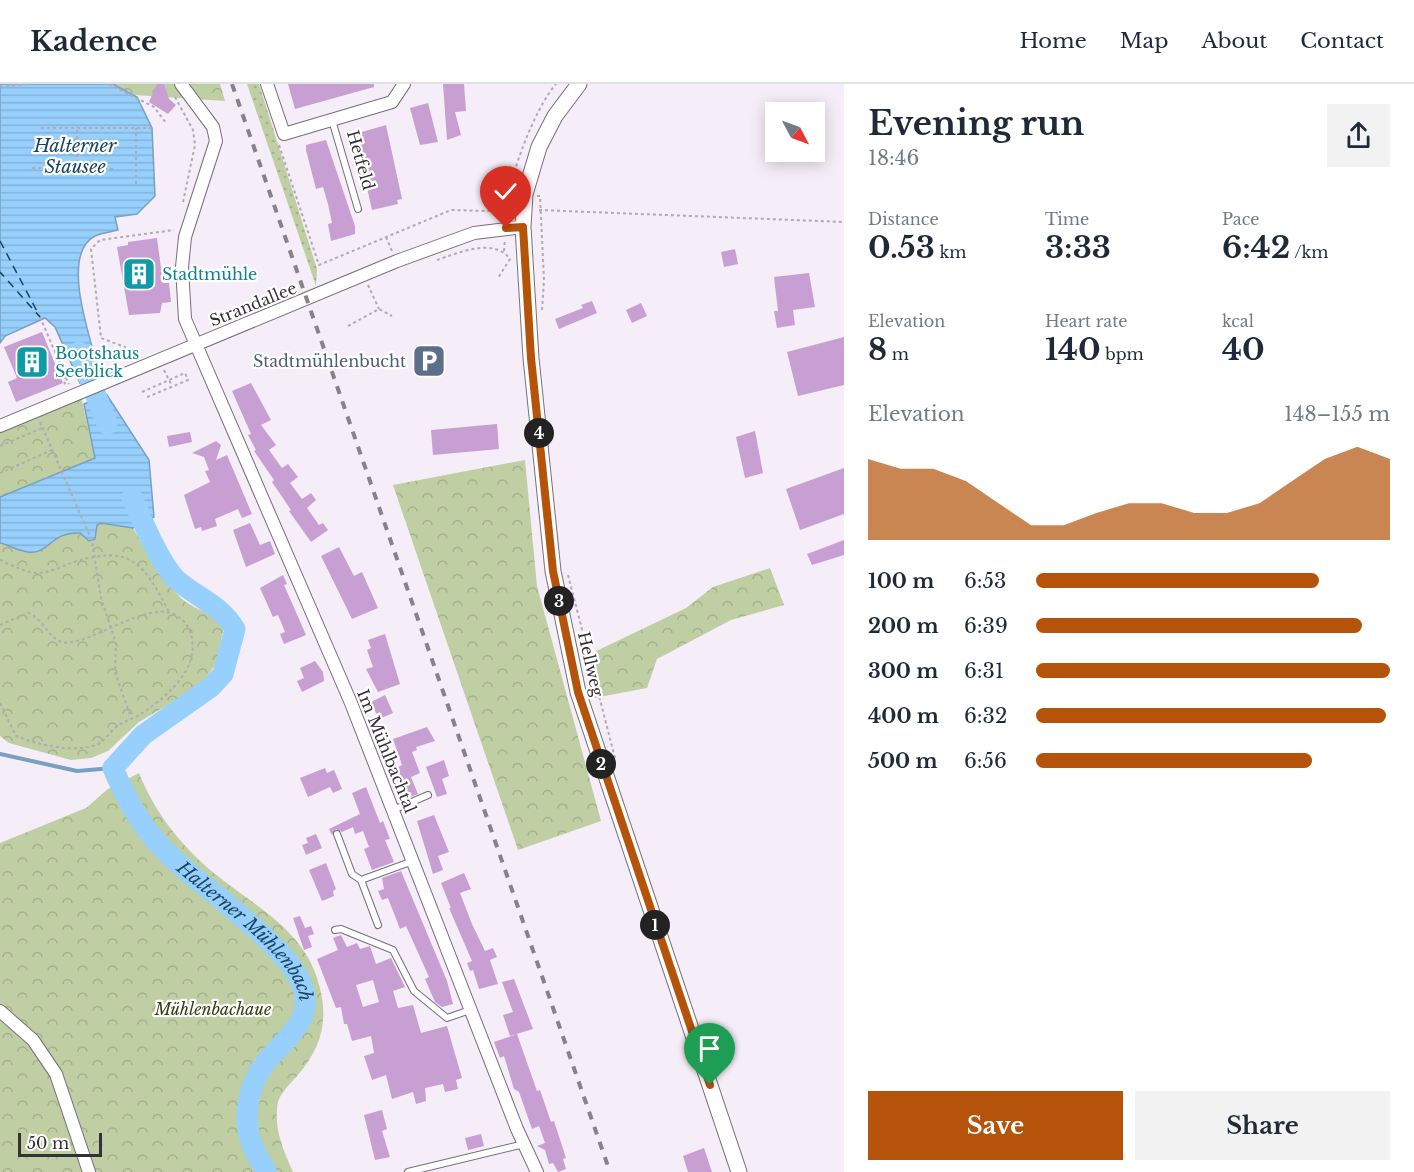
<!DOCTYPE html>
<html lang="en">
<head>
<meta charset="utf-8">
<style>
	body { margin:0; font-family:"Libre Baskerville",serif; background:#f2f2f3; color:#1f2937; height:100vh; display:flex; flex-direction:column; font-size:22px; white-space:nowrap }
	* { box-sizing:border-box; margin:0 }
	p { font-size:20px; color:#747a83 }
	.icon { flex:none; width:33px; height:33px; fill:none; stroke:currentColor; stroke-width:2; stroke-linecap:round; stroke-linejoin:round }
	.map { position:relative; flex:1; overflow:hidden }
	.sheet { display:flex; flex-direction:column; background:#fff; width:570px }
	.sheet>* { flex:none }
	.needle { width:39px; rotate:131deg }
	.fabs { position:absolute; left:765px; top:18px; display:grid; gap:12px }
	.fabs a { display:grid; place-items:center; width:60px; height:60px; border-radius:0px; background:#fff; box-shadow:0 3px 15px #0003; font-size:30px }
	.scale { position:absolute; left:18px; bottom:15px; width:84px; box-sizing:border-box; padding-left:6px; border:3px solid #343135; border-top:0; font-size:16px; line-height:21px; white-space:nowrap; color:#343135; -webkit-text-stroke:4px #fff; paint-order:stroke }
	.pin { position:absolute; display:grid; place-items:center; width:51px; height:51px; color:#fff; margin:-62px -26px; border-radius:50% 50% 50% 0; rotate:-45deg; box-shadow:0 0 6px #0007 }
	.pin .icon { rotate:45deg }
	.km { position:absolute; width:30px; height:30px; margin:-15px; border-radius:50%; background:#222; color:#fff; font-size:16px; line-height:30px; text-align:center }
	.round { display:grid; place-items:center; flex:none; width:63px; height:63px; border-radius:0px; background:#f2f2f3 }
	.head { display:flex; align-items:center; justify-content:space-between; height:102px; padding:0 24px }
	h1 { font-size:33px; font-weight:700; line-height:45px }
	.stats { display:grid; grid-template-columns:repeat(3,1fr); gap:9px; height:102px; padding:6px 24px }
	.stats div { display:grid; align-content:center }
	.stats b { font-size:30px; font-weight:700 }
	.stats small { font-size:16px; font-weight:400 }
	.stats p { font-size:16px }
	.chart { height:168px; padding:12px 24px }
	.chart p { display:flex; justify-content:space-between }
	.chart svg { width:100%; height:108px; margin-top:6px; fill:#b45309; opacity:.7 }
	.button { display:flex; gap:12px; margin-top:auto; padding:12px 24px }
	.button a { flex:1; height:69px; border-radius:0px; background:#b45309; color:#fff; font-size:24px; font-weight:700; line-height:69px; text-align:center }
	.button a+a { background:#f2f2f3; color:#1f2937 }
	ul { padding:0 24px; list-style:none; font-size:20px }
	li { display:grid; grid-template-columns:96px 72px 1fr; align-items:center; height:45px }
	li i { height:15px; border-radius:8px; background:#b45309 }
	header { display:flex; align-items:center; gap:36px; box-sizing:border-box; height:84px; padding:0 30px; background:#fff; border-bottom:2px solid #e0e1e3 }
	header strong { font-size:28px }
	nav { display:flex; gap:33px; margin-inline-start:auto; font-size:21px }
	main { display:flex; flex:1; min-height:0 }
	.map>svg:first-child { display:block }
	.grass { fill:url(#grass-dots) }
	.forest { fill:url(#forest-crowns) }
	.water { fill:url(#water-rules); stroke:#79a0c0; stroke-width:1.5 }
	.lines { fill:none; stroke-linecap:round; stroke-linejoin:round }
	.stream { stroke:#79a0c0; stroke-width:4 }
	.river { stroke:#97d0fc; stroke-width:21 }
	.ferry { stroke:#194461; stroke-width:1.5; stroke-dasharray:8 6; stroke-linecap:butt }
	.building { fill:#c89fd2; fill-rule:evenodd }
	.service-casing { stroke:#776f78; stroke-width:8 }
	.minor-casing { stroke:#776f78; stroke-width:14 }
	.tertiary-casing { stroke:#776f78; stroke-width:17 }
	.path { stroke:#b0aab2; stroke-width:2; stroke-dasharray:3 3; stroke-linecap:butt }
	.service { stroke:#fff; stroke-width:6 }
	.minor { stroke:#fff; stroke-width:12 }
	.tertiary { stroke:#fff; stroke-width:15 }
	.rail { stroke:#878288; stroke-width:4; stroke-dasharray:8 8; stroke-linecap:butt }
	.route-casing { stroke:#fff; stroke-width:12 }
	.route { stroke:#b45309; stroke-width:8 }
	.labels { text-anchor:middle; stroke-width:4.5; stroke-linejoin:round; paint-order:stroke }
	.street-label { font-size:16px; fill:#343135; stroke:#fff }
	.culture-label { font-size:16px; fill:#0d838f; stroke:#fff; text-anchor:start }
	.service-label { font-size:16px; fill:#4e5e75; stroke:#fff; text-anchor:end }
	.park-label { font-size:16px; font-style:italic; fill:#313e11; stroke:#fff }
	.water-label { font-size:18px; font-style:italic; fill:#194461; stroke:#fff }
</style>
</head>
<body>
<header>
<strong>Kadence</strong>
<nav><a>Home</a><a>Map</a><a>About</a><a>Contact</a></nav>
</header>
<main>
<div class="map">
<svg width="844" height="1088" viewBox="0 0 844 1088">
	<defs>
		<pattern id="grass-dots" width="8" height="8" patternUnits="userSpaceOnUse" patternTransform="scale(1.5)"><rect width="8" height="8" fill="#bfcea3"/><path d="M2 2h.1M6 6h.1" fill="none" stroke="#a5b18d" stroke-width="1.8" stroke-linecap="round"/></pattern>
		<pattern id="forest-crowns" width="20" height="18" patternUnits="userSpaceOnUse" patternTransform="scale(1.5)"><rect width="20" height="18" fill="#bfcea3"/><path d="M2 6a3 3 0 1 1 6 0M12 15a3 3 0 1 1 6 0" fill="none" stroke="#a5b18d"/></pattern>
		<pattern id="water-rules" width="6" height="5" patternUnits="userSpaceOnUse" patternTransform="scale(1.5)"><rect width="6" height="5" fill="#97d0fc"/><path d="M0 2.5h6" fill="none" stroke="#83b3d9"/></pattern>
	</defs>
	<rect width="100%" height="100%" fill="#f5edf7"/>
	<path class="grass" d="M247,0H259L317,185L316,202Z"/>
	<path class="forest" d="M113,0H220L225,17L135,11Z
		M81,312L95,374L0,413V347Z
		M525,376L537,502L601,737L518,766L393,401Z
		M101,439L133,444C148,469 161,494 181,514C194,526 215,529 224,543L216,580L200,602L139,638L108,667L91,674L71,676L9,659L0,652V459L47,463C64,447 74,446 95,455L97,441Z
		M770,484L784,521L731,536L657,575L647,604L594,614L584,573L686,524L713,503Z
		M139,689C155,729 181,762 215,790C251,819 300,844 316,891C330,931 324,961 297,992C290,1000 281,1008 278,1018C273,1043 283,1066 293,1088H0V759L86,724L108,705Z"/>
	<path class="water" d="M0,0H113L137,13L152,44L155,112L137,130L115,133L118,146C111,148 101,149 95,152C58,171 93,261 100,291L80,299L55,243L45,234L5,252L0,259Z
		M107,311L149,376L154,433L133,444L101,439L97,441L95,455L89,457L80,449C51,447 49,471 28,468C19,467 9,461 0,459V413L95,374L84,320Z"/>
	<g class="lines">
		<path class="stream" d="M0,670L77,687L113,684"/>
		<g class="river">
			<path d="M79,268L107,340"/>
			<path id="s1" d="M132,414C142,435 161,483 178,497C198,514 221,521 235,545L223,590L211,603L143,651L113,684C125,713 143,745 166,768C201,804 285,858 302,901C314,933 291,950 272,971C252,991 243,1023 249,1051C251,1063 260,1076 266,1088"/>
		</g>
		<path class="ferry" d="M0,157L40,233L0,188"/>
	</g>
	<path class="building" d="M157,0H164L169,15L176,21L168,30L149,18Z
		M288,0H374V3L295,25Z
		M443,0H464L466,27L455,28L461,51L447,56Z
		M428,19L438,58L420,61L410,24Z
		M386,41L402,115L397,116L398,120L372,126L355,50Z
		M326,56L355,142V150L331,157L328,140L332,139L328,120L323,103L316,105L306,66V61Z
		M157,154L163,199H169L171,218L162,219L160,229L129,231L117,163L128,161V158Z
		M735,165L738,180L724,183L721,168Z
		M809,189L815,223L793,226L795,241L777,244L774,227H778L774,193Z
		M592,217L597,229L559,245L555,235L583,224L581,221Z
		M641,219L647,232L632,239L626,226Z
		M42,248L63,299L16,318L8,298L17,294L4,263Z
		M844,253V301L798,312L787,268Z
		M251,299L271,336L261,341L276,361L269,366L282,384L288,380L298,393L290,399L302,415L311,409L316,416L307,424L319,441L323,439L328,446L311,458L289,427L291,426L272,398L274,396L254,367L256,366L248,351L251,350L232,307Z
		M497,340L499,365L433,371L431,346Z
		M755,347L763,389L745,394L736,353Z
		M190,348L192,358L169,363L167,352Z
		M216,357L221,361L216,376L227,371L252,430L242,434L238,425L215,435L217,442L202,447L201,443L195,445L184,411L210,398L205,387L209,386L204,373L192,369Z
		M844,384V430L800,446L786,405Z
		M250,439L260,461L270,457L275,470L246,483L233,446Z
		M844,456V471L812,481L807,470Z
		M339,463L354,492L362,488L378,524L352,535L321,472Z
		M283,491L287,500L284,501L306,551L284,560L280,550L285,548L278,531L273,533L260,504Z
		M385,550L400,600L378,608L366,585L373,583L367,566L371,564L368,556Z
		M315,577L323,588L324,597L302,608L297,597L304,594L300,584Z
		M385,611L393,629L379,635L371,618Z
		M427,643L435,657L416,663L417,666L412,668L420,689L411,693L418,710L405,715L393,686L402,681L393,655Z
		M444,676L449,692L442,695L447,710L437,713L426,683Z
		M325,684L327,689L334,686L342,705L333,709L330,703L308,713L300,694Z
		M366,703L380,739L383,737L390,755L385,756L394,778L372,786L364,765L369,763L363,747L355,750L353,743L342,748L336,745L332,751L329,745L360,730L352,709Z
		M434,731L449,768L438,772L443,786L433,790L417,737Z
		M316,750L322,764L306,771L302,761L308,759L306,754Z
		M326,779L336,805L333,807L334,812L322,817L309,786Z
		M401,787L447,897L453,920L442,923L435,918L425,895L429,893L406,842L400,845L388,814L382,816L378,807L384,805L382,794Z
		M464,789L471,805L460,809L472,840L485,867L493,864L497,873L490,876L498,900L479,905L473,886L470,887L467,879L472,877L449,824H451L441,799Z
		M300,832L305,844L311,842L314,850L308,852L312,863L304,866L293,834Z
		M341,851L347,863L357,859L360,865L370,862L376,880L391,874L405,903L393,907L398,924L413,921L421,949L447,942L462,994L456,996L458,1005L445,1008L443,1000L425,1004L426,1017L416,1020L413,1008L392,1015L386,991L372,996L364,972L374,969L371,952L352,957L347,940H344L341,923L336,924L317,875L338,866L333,854ZM373,896L379,918L363,923L356,901Z
		M514,895L533,945L510,952L503,931L513,928L502,898Z
		M517,950L537,1007L540,1006L551,1038L554,1037L566,1074L563,1075L566,1085L558,1088L553,1079L549,1080L545,1066L537,1062L545,1059L539,1042L532,1045L519,1008L514,1005L504,972L500,974L494,958Z
		M382,1026L387,1045L382,1047L390,1073L375,1076L364,1031Z
		M481,1050L484,1062L468,1066L465,1054Z
		M704,1064L712,1088H688L683,1072Z"/>
	<g class="lines">
		<g class="service-casing">
			<path id="service" d="M332,36L358,125
				M393,726L428,711
				M337,750L352,790L361,796L413,777
				M361,796L378,841
				M335,846L341,845L393,866L414,907L447,934L470,926
				M408,1088L524,1060"/>
		</g>
		<g class="minor-casing">
			<path id="minor" d="M181,0L213,43L216,57L185,153L182,183L185,235L351,619L517,1045L537,1088
				M267,0L284,50L392,18L404,0
				M0,342L397,177L474,149L523,143
				M0,927L33,956L56,990L89,1088"/>
		</g>
		<g class="tertiary-casing">
			<path id="tertiary" d="M579,0L555,32L539,63L525,110L523,143L531,274L553,487L578,608L739,1088"/>
		</g>
		<path class="path" d="M109,0L154,23L166,39
			M0,3L28,0
			M175,13L193,46L195,61L183,118
			M41,44H152
			M279,61L319,181L451,126L488,127L505,122
			M32,84L113,85
			M77,85V44
			M136,100V44
			M537,112H540L544,196L542,226
			M539,126L844,138
			M506,135C505,101 534,25 556,0
			M386,153L392,167
			M504,167L505,155
			M437,176C458,169 494,153 510,175L498,194
			M368,201L379,225
			M40,233L69,300
			M348,242L379,225L392,232
			M117,281L125,263L101,254L91,165L100,156L174,146
			M164,286L172,302
			M66,292L64,297L66,303
			M142,308L185,289L188,296L145,314
			M40,338L92,457L101,514L116,559L115,589L131,633
			M0,362L42,344
			M0,389L52,366
			M0,476C11,481 26,489 39,489C51,488 63,482 74,478C132,460 144,480 169,528
			M568,491L615,674
			M0,541L28,529C43,534 47,553 62,558C83,564 143,520 170,529C182,532 191,544 192,555C198,587 165,614 141,630C133,635 124,637 116,643C109,648 106,657 96,661C72,669 39,661 16,652L0,619"/>
		<use href="#service" class="service"/>
		<use href="#minor" class="minor"/>
		<use href="#tertiary" class="tertiary"/>
		<path class="rail" d="M232,0L610,1088"/>
	</g>
	<g class="lines">
		<g class="route-casing">
			<path id="route" d="M506,144L523,143L531,274L553,487L578,608L710,1001"/>
		</g>
		<use href="#route" class="route"/>
	</g>
	<defs>
		<g id="building-square" transform="scale(1.725)"><rect x="-9" y="-9" width="18" height="18" rx="4" fill="#0f9aa8" stroke="#fff"/><path d="M-4-6H4V6H1V3H-1V6H-4ZM-2.5-4.3h1.7v1.8h-1.7ZM.8-4.3h1.7v1.8H.8ZM-2.5-1h1.7V.8h-1.7ZM.8-1h1.7V.8H.8Z" fill="#fff"/></g>
		<g id="parking-square" transform="scale(1.725)"><rect x="-9" y="-9" width="18" height="18" rx="4" fill="#5c6f8a" stroke="#fff"/><path d="M-3.5-5.5H1a3.5 3.5 0 0 1 0 7H-1V5.5H-3.5ZM-1-3.4V-.6H.8a1.4 1.4 0 0 0 0-2.8Z" fill="#fff"/></g>
	</defs>
	<g fill-rule="evenodd">
		<use href="#building-square" x="139" y="190"/>
		<use href="#parking-square" x="429" y="277"/>
		<use href="#building-square" x="32" y="278"/>
	</g>
	<g class="labels">
		<g class="street-label">
			<text transform="translate(361 76) rotate(74)" y="6">Hetfeld</text>
			<text transform="translate(253 220) rotate(-22)" y="6">Strandallee</text>
			<text transform="translate(591 580) rotate(77)" y="6">Hellweg</text>
			<text transform="translate(387 667) rotate(68)" y="6">Im Mühlbachtal</text>
		</g>
		<g class="culture-label">
			<text x="162" y="196">Stadtmühle</text>
			<text x="55" y="275">Bootshaus<tspan x="55" dy="18">Seeblick</tspan></text>
		</g>
		<g class="service-label">
			<text x="406" y="283">Stadtmühlenbucht</text>
		</g>
		<g class="park-label">
			<text x="213" y="931">Mühlenbachaue</text>
		</g>
		<g class="water-label">
			<text x="75" y="68">Halterner<tspan x="75" dy="21">Stausee</tspan></text>
			<text dy="6" stroke="none"><textPath href="#s1" startOffset="576">Halterner Mühlenbach</textPath></text>
		</g>
	</g>
</svg>
<div class="fabs">
<a><svg class="needle" viewBox="-14 -14 28 28"><path d="M0-13l5 13h-10z" fill="#e53935"/><path d="M0 13l5-13h-10z" fill="#747a83"/></svg></a>
</div>
<div class="scale">50 m</div>
<div class="pin" style="left:710px;top:1001px;background:#1e9e55"><svg class="icon" aria-label="arrive" viewBox="0 0 24 24"><path d="M6 21V4h12l-3 4 3 4H6"/></svg></div>
<div class="pin" style="left:506px;top:144px;background:#d93025"><svg class="icon" aria-label="check" viewBox="0 0 24 24"><path d="M5 12l5 5 9-10"/></svg></div>
<b class="km" style="left:655px;top:841px">1</b>
<b class="km" style="left:601px;top:680px">2</b>
<b class="km" style="left:559px;top:517px">3</b>
<b class="km" style="left:539px;top:349px">4</b>
</div>
<section class="sheet">
<div class="head"><div><h1>Evening run</h1><p>18:46</p></div><a class="round"><svg class="icon" aria-label="share" viewBox="0 0 24 24"><path d="M12 15V3M7 8l5-5 5 5M5 13v7h14v-7"/></svg></a></div>
<div class="stats">
<div><p>Distance</p><b>0.53<small> km</small></b></div>
<div><p>Time</p><b>3:33</b></div>
<div><p>Pace</p><b>6:42<small> /km</small></b></div>
</div>
<div class="stats">
<div><p>Elevation</p><b>8<small> m</small></b></div>
<div><p>Heart rate</p><b>140<small> bpm</small></b></div>
<div><p>kcal</p><b>40</b></div>
</div>
<div class="chart"><p><span>Elevation</span>148–155 m</p>
<svg viewBox="0 0 160 44" preserveAspectRatio="none"><path d="M0 44V11L10 15L20 15L30 20L40 29L50 38L60 38L70 33L80 29L90 29L100 33L110 33L120 29L130 20L140 11L150 6L160 11V44z"/></svg>
</div>
<ul>
<li><b>100 m</b>6:53<i style="width:80%"></i></li>
<li><b>200 m</b>6:39<i style="width:92%"></i></li>
<li><b>300 m</b>6:31<i style="width:100%"></i></li>
<li><b>400 m</b>6:32<i style="width:99%"></i></li>
<li><b>500 m</b>6:56<i style="width:78%"></i></li>
</ul>
<div class="button"><a>Save</a><a>Share</a></div>
</section>
</main>
</body>
</html>
